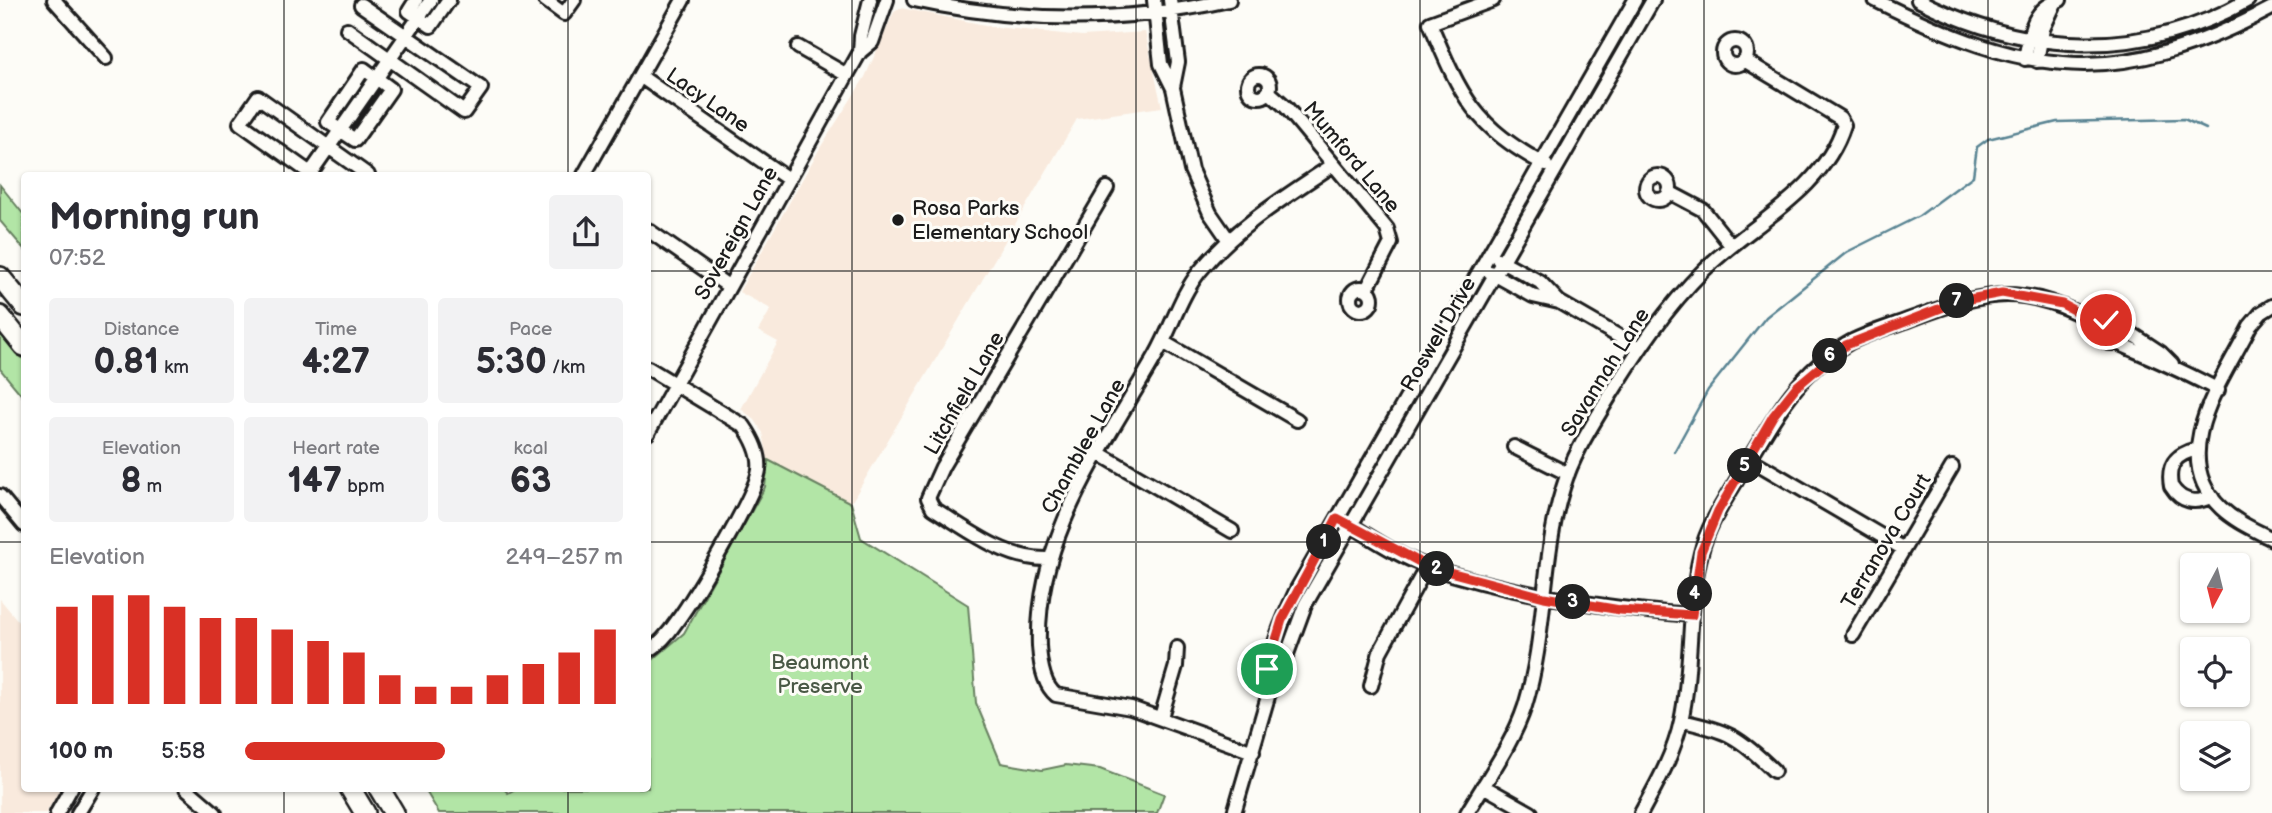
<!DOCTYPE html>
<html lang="en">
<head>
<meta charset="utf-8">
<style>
	body { margin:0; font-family:"Balsamiq Sans",sans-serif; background:#f2f2f3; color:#2b2b33; height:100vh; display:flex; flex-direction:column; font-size:26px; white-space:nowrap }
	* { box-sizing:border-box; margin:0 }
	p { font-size:23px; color:#7c7c81 }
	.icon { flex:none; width:38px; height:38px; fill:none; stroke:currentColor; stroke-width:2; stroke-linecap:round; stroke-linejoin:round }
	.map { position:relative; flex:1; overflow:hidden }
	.side { position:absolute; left:21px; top:172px; width:630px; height:620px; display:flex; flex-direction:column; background:#fff; border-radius:7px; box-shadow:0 2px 5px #0004 }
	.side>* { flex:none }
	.needle { width:46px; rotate:187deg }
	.buttons { position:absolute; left:2180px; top:553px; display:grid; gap:14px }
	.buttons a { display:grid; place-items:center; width:70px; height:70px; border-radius:7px; background:#fff; box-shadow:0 2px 5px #0004; font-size:35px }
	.pin { position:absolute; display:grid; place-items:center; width:60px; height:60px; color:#fff; margin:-30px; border:4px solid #fff; border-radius:50%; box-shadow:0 2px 7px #0007 }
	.km { position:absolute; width:35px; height:35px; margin:-18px; border-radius:50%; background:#222; color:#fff; font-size:19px; line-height:35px; text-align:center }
	.round { display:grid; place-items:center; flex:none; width:74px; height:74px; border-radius:7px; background:#f2f2f3 }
	.overview { display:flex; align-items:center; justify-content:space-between; height:119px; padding:0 28px }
	h1 { font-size:38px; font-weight:700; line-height:52px }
	.metrics { display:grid; grid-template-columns:repeat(3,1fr); gap:10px; height:119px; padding:7px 28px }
	.metrics div { display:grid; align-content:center; border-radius:7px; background:#f2f2f3; text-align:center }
	.metrics b { font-size:35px; font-weight:700 }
	.metrics small { font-size:19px; font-weight:400 }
	.metrics p { font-size:19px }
	.chart { height:196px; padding:14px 28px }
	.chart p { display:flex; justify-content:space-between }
	.chart svg { width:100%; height:126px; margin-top:7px; stroke:#d93025; stroke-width:6 }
	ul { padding:0 28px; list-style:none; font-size:23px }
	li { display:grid; grid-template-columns:112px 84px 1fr; align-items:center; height:52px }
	li i { height:18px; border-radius:9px; background:#d93025 }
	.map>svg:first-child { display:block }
	.built { fill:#f9eadd }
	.green { fill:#b2e5a6; stroke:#678061; stroke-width:2 }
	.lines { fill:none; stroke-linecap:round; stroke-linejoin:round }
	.stream { stroke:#588392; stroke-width:2.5 }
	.minor-casing { stroke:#1c1c1c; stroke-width:18 }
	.highway-casing { stroke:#1c1c1c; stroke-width:24 }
	.minor { stroke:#fdfcf7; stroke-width:12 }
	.highway { stroke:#fdfcf7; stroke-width:19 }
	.route-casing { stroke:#fff; stroke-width:14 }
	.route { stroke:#d93025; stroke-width:9 }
	.grid { fill:none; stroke:#1c1c1c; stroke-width:2; stroke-opacity:0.55 }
	.poi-dot { fill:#1c1c1c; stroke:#fdfcf7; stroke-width:2.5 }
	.labels { text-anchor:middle; stroke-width:6; stroke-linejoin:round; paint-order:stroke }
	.street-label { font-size:21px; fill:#1c1c1c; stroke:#fdfcf7 }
	.poi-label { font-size:21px; fill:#1c1c1c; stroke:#fdfcf7; text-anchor:start }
	.park-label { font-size:21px; fill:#495845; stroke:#fdfcf7 }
</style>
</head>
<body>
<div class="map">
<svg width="2272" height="813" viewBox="0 0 2272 813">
	<rect width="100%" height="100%" fill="#fdfcf7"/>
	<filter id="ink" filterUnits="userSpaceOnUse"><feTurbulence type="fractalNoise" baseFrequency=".0143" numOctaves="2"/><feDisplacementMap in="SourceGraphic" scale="14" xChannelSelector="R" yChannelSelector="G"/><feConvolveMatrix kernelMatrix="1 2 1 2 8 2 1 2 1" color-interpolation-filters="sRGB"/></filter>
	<g filter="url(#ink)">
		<path class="built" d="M901,8L995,27L1082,36L1145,32L1162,107L1077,119L851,503L768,460L763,433L755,420L741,409L778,342L758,331L771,309L739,292L820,148L865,77L894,12Z
			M0,599L24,628V788H61L46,813H0Z"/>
		<path class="green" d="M0,185L24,215V249L0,221Z
			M0,331L24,360V398L0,369Z
			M768,460L851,503L861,538L968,605L976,703L1001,763L1042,770L1066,765L1100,769L1164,794L1157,813H439L424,788H503L508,793L517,788H648V664L684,633L765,487Z"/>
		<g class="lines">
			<path class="stream" d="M1674,452L1708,390L1766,317L1847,252L1919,216L1973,176L1977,147L1988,139L2057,122L2184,119L2206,129"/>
			<g class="minor-casing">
				<path id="minor" d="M54,0L106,58
					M416,0L409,11L431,26L449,0
					M545,0L564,14L574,0
					M914,0C1019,23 1123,24 1229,0
					M1154,0L1161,64L1173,88L1191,170L1210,213L1228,239
					M1170,0L1178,62L1173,87
					M1493,0L1430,23C1461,96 1473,126 1546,165
					M1875,0C2027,77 2117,90 2272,8
					M1918,0C2026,55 2142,61 2248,0
					M347,29L464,112L481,88L361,5
					M1723 53a12 12 0 1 1 24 0a12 12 0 1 1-24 0Z
					M798,47L847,75
					M860,52L861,36L870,0
					M2025,59C2030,32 2032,9 2060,0
					M2037,61L2043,29L2056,1
					M364,69L391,89L355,140L328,122Z
					M1248 86a11 11 0 1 1 22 0a11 11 0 1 1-22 0Z
					M640,76L788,179
					M1269,92L1286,107L1387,229L1391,243L1367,289
					M309,175L431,0
					M313,175L240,123L258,97L368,175
					M584,175L683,0
					M1646 188a12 12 0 1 1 24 0a12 12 0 1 1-24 0Z
					M1669,192L1703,210L1730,244
					M648,230L728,286
					M1498,259L1540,282L1559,302L1639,348
					M1490,272L1533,296L1559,302
					M1350 299a11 11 0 1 1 22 0a11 11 0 1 1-22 0Z
					M2272,306L2261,313L2250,326C2224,378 2165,455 2221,508C2236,522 2255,530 2272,539
					M2099 331a12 12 0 1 1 24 0a12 12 0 1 1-24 0Z
					M2123,328L2161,353L2172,364
					M1163,342L1297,420
					M2115,342C2150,357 2184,371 2218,390
					M648,368L744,426C753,439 761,454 759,470C756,494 694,598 677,621C669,633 660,644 648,651
					M648,433L847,75L860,52L872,42L887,0
					M1514,447L1568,474
					M2197,449C2176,454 2167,464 2171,486C2181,502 2195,505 2212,496
					M1100,454L1232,531
					M1750,459L1902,548
					M0,496L24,525
					M1344,521C1371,537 1399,557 1429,567C1514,595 1603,608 1691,615
					M1048,559C1006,560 968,530 933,508L928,498L942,467L1107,188
					M1853,635L1952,467
					M1371,686L1380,652L1427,566
					M1269,693C1266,656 1281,623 1297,589L1635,0
					M1161,717L1176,666L1177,648
					M1682,721C1729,731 1739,737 1774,771
					M1253,752L1131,708L1056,695C1043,685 1040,662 1039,646C1035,536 1104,447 1156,355C1172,327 1180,296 1200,271C1237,226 1285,197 1333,165
					M1483,786L1531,813
					M186,788L215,813
					M57,813L71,788
					M78,813L93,788
					M1234,813L1269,693L1280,673L1305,605L1653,0
					M1467,813C1487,779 1513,743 1525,706C1547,635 1541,558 1563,488C1573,454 1593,424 1611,394C1638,350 1666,308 1703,271C1749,225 1823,192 1844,125L1840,118L1744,60
					M1641,813C1657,784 1674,754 1681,721C1693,667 1687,608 1701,553C1708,524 1726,499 1741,473C1770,425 1796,373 1847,344C1866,333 1890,327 1911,319C1992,289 2023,283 2101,325"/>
			</g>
			<g class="highway-casing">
				<path id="highway" d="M0,277L24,306
					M0,316L24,346
					M350,788L365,813
					M379,788L394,813"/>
			</g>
			<use href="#minor" class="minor"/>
			<use href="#highway" class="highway"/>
		</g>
	</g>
	<g class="lines" filter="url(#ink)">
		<g class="route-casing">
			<path id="route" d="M1267,669L1282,620L1337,518L1427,566L1544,597L1620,610L1692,615L1701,552L1718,511L1773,416L1796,387L1846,345L1959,301L2002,293L2062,304L2101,325L2106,320"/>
		</g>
		<use href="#route" class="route"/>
	</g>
	<path class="grid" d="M284,0V175M568,0V175M852,0V813M1136,0V813M1420,0V813M1704,0V813M1988,0V813M0,271H24M648,271H2272M0,542H24M648,542H2272M284,788V813M568,788V813"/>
	<circle class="poi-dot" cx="898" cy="220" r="7"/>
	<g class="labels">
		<g class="street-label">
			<text transform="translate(708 100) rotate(35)" y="7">Lacy Lane</text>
			<text transform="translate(1352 157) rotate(50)" y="7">Mumford Lane</text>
			<text transform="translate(736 233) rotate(-61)" y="7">Sovereign Lane</text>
			<text transform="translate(1438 334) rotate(-60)" y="7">Roswell Drive</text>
			<text transform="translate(1605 372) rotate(-58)" y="7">Savannah Lane</text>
			<text transform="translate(964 393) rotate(-60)" y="7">Litchfield Lane</text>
			<text transform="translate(1083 446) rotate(-61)" y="7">Chamblee Lane</text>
			<text transform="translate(1886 541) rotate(-59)" y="7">Terranova Court</text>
		</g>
		<g class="poi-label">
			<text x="912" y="215">Rosa Parks<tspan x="912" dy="24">Elementary School</tspan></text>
		</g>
		<g class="park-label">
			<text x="820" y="669">Beaumont<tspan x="820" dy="24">Preserve</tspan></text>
		</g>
	</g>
</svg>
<div class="buttons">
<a><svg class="needle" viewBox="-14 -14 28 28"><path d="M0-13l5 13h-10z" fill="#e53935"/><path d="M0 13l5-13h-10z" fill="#7c7c81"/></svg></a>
<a><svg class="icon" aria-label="locate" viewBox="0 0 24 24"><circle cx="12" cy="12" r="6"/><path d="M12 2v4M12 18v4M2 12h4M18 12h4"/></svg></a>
<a><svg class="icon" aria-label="layers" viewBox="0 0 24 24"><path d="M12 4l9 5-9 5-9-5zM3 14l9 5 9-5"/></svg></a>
</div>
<div class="pin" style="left:1267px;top:669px;background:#1e9e55"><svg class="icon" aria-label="arrive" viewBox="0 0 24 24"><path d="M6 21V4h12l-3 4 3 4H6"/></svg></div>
<div class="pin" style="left:2106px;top:320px;background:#d93025"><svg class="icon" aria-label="check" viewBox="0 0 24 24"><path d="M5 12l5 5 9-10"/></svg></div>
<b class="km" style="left:1324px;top:542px">1</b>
<b class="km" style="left:1437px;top:569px">2</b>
<b class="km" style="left:1573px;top:602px">3</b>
<b class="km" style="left:1695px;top:594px">4</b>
<b class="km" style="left:1745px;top:466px">5</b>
<b class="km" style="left:1830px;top:356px">6</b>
<b class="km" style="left:1957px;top:301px">7</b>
<section class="side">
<div class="overview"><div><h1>Morning run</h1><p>07:52</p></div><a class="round"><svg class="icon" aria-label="share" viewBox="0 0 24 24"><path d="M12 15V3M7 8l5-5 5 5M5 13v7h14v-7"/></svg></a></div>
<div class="metrics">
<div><p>Distance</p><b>0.81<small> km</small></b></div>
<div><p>Time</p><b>4:27</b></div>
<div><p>Pace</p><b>5:30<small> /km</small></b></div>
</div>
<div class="metrics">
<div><p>Elevation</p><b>8<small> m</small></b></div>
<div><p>Heart rate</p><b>147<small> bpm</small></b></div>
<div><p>kcal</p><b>63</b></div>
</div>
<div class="chart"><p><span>Elevation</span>249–257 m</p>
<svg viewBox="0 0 160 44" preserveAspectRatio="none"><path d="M5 44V10M15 44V6M25 44V6M35 44V10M45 44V14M55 44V14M65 44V18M75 44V22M85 44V26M95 44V34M105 44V38M115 44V38M125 44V34M135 44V30M145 44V26M155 44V18"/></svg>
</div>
<ul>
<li><b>100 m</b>5:58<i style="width:53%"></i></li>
</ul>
</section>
</div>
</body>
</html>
